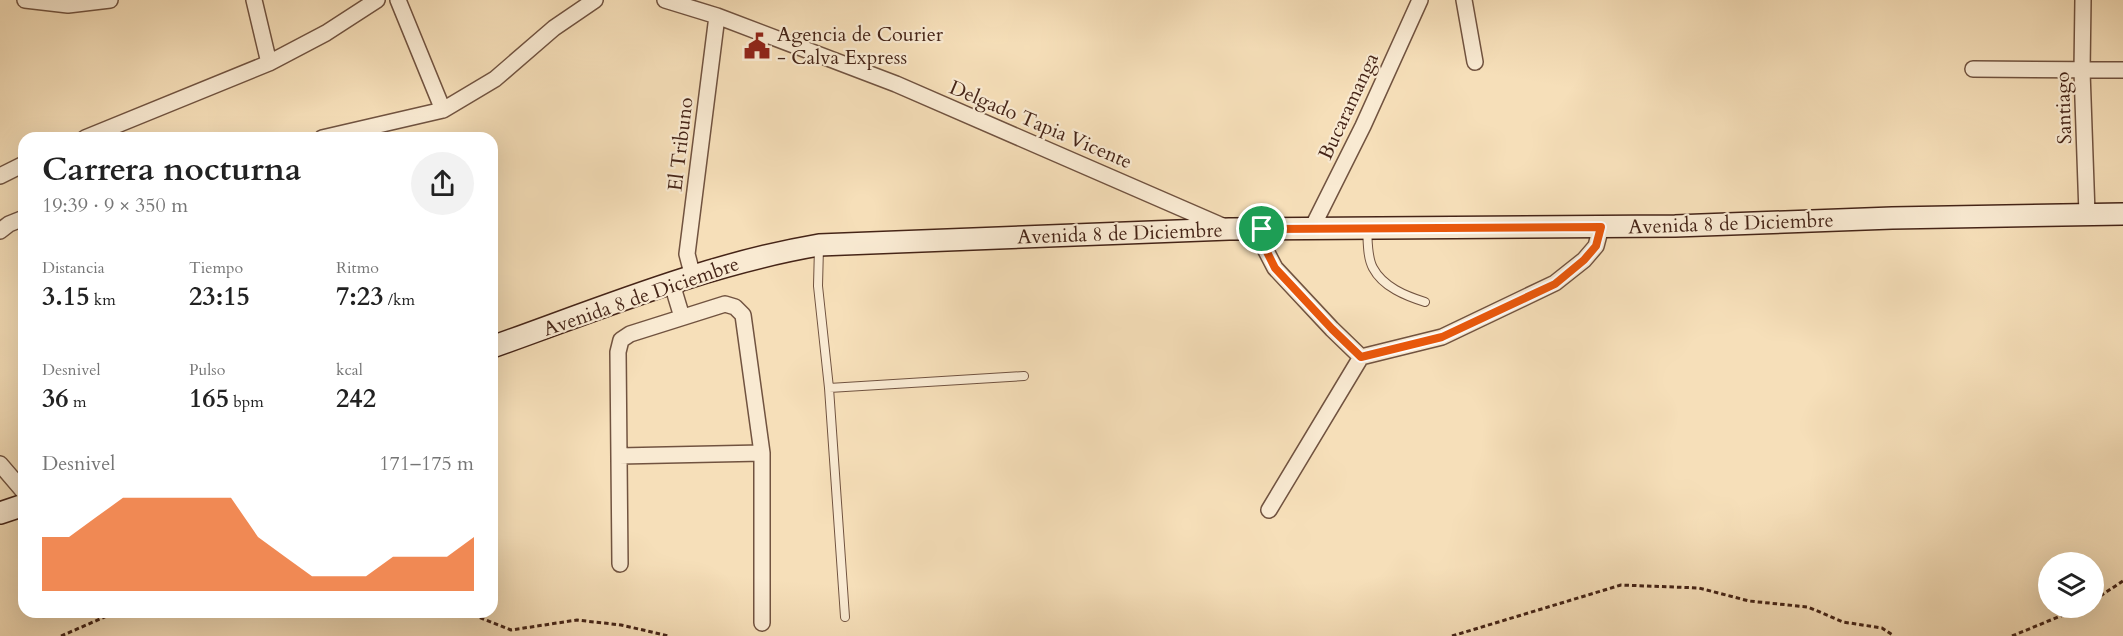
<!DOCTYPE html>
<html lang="es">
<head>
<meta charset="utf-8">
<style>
	body { margin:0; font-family:Cardo,serif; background:#f2f2f2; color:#222; height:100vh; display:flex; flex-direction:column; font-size:22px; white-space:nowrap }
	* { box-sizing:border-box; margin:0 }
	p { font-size:20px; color:#767676 }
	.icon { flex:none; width:33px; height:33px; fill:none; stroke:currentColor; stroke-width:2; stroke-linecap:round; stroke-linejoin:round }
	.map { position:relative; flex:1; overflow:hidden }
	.side { position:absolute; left:18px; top:132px; width:480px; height:486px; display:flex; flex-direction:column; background:#fff; border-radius:18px; box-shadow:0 6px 24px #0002 }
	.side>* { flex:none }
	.controls { position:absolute; left:2038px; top:552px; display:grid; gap:12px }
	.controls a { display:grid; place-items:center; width:66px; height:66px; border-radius:50%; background:#fff; box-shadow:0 6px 24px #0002; font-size:30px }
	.pin { position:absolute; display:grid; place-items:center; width:51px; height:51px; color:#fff; margin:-26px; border:3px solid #fff; border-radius:50%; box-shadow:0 2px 6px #0007 }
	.round { display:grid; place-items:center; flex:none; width:63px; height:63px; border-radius:32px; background:#f2f2f2 }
	.headline { display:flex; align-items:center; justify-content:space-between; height:102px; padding:0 24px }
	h1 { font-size:33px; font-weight:800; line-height:45px }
	.metrics { display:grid; grid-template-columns:repeat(3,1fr); gap:9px; height:102px; padding:6px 24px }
	.metrics div { display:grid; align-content:center }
	.metrics b { font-size:26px; font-weight:800 }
	.metrics small { font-size:16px; font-weight:400 }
	.metrics p { font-size:16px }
	.chart { height:168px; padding:12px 24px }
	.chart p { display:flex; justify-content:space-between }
	.chart svg { width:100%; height:108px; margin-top:6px; fill:#ea580c; opacity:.7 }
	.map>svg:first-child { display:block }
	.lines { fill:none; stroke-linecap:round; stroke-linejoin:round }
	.service-casing { stroke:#715340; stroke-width:10 }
	.minor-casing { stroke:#715340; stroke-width:18 }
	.secondary-casing { stroke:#452417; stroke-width:24 }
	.path { stroke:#452417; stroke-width:3; stroke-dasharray:4.5 3; stroke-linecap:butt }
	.service { stroke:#f9ead2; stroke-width:8 }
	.minor { stroke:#f9ead2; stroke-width:15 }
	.secondary { stroke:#f9ead2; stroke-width:21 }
	.route-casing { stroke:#fff; stroke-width:12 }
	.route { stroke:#ea580c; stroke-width:8 }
	.labels { text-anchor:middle; stroke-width:4.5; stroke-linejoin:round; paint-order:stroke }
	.poi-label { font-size:20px; fill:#452417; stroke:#f9ead2; text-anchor:start }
	.street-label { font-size:20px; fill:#452417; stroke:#f9ead2 }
</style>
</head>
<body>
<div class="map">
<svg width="2123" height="636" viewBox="0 0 2123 636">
	<rect width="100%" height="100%" fill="#f6dfb9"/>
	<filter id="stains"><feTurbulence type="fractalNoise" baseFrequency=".00333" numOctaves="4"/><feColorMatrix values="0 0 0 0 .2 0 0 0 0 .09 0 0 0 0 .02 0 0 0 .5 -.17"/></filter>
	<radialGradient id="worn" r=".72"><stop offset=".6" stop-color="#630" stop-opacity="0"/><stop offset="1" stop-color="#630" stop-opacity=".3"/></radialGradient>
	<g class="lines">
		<g class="service-casing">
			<path id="service" d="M1367,229C1368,241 1367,257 1373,268C1383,287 1406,296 1425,302
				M819,247L818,286L829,388L845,617
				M829,388L1024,376"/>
		</g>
		<g class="minor-casing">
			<path id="minor" d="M25,0L68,5L110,0
				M254,0L269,63
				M398,0L443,110
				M665,0L717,16L896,84L1227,228
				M1464,0L1475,62
				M2083,0L2082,71L2087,214
				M1973,69L2123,70
				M85,138L269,63L326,33L377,0
				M322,138L443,110L495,79L554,28L595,0
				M0,176L24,164
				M1312,228L1363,126L1420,0
				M1262,229L1263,245L1275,268L1332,329L1361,357
				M0,231L9,224L24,218
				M693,277L687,254L717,16
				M672,284L682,317
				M619,456L762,453
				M0,464L24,492
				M1269,510L1361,357L1442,337L1555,283L1584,260L1596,246L1601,227
				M620,564L618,352L621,340L630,334L725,304L735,307L743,315L762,453V623"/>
		</g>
		<g class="secondary-casing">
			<path id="secondary" d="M492,347C599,309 707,264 819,245L1229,229L1675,226L1892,218L2123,214
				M0,513L24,505"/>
		</g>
		<path class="path" d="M2094,600L2123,581
			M466,612L511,630L577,620L621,625L669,636
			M61,636L116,612
			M1452,636L1621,585L1699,588L1749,601L1808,607L1843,622L1882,628L1894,636
			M2012,636L2080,608"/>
		<use href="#service" class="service"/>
		<use href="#minor" class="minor"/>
		<use href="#secondary" class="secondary"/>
	</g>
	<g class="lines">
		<g class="route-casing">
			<path id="route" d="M1601,227L1596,246L1584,260L1555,284L1442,337L1361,357L1332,329L1275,268L1263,244L1262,229Z"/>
		</g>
		<use href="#route" class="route"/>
	</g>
	<defs>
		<g id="civic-bare" transform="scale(2.07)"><path d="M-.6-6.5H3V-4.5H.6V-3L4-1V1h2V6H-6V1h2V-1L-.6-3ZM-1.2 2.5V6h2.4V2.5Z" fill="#8f2418" stroke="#f9ead2" stroke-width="2.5" paint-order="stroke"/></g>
	</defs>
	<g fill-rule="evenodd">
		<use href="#civic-bare" x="757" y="46"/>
	</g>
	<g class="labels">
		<g class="poi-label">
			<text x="777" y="41">Agencia de Courier<tspan x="777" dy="23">- Calva Express</tspan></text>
		</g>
		<g class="street-label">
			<text transform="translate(1348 106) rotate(-65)" y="7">Bucaramanga</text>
			<text transform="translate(2063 108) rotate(-92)" y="7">Santiago</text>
			<text transform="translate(1041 124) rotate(23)" y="7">Delgado Tapia Vicente</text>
			<text transform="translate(680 144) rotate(-83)" y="7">El Tribuno</text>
			<text transform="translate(1731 223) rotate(-2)" y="7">Avenida 8 de Diciembre</text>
			<text transform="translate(1120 233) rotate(-2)" y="7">Avenida 8 de Diciembre</text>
			<text transform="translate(641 296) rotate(-19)" y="7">Avenida 8 de Diciembre</text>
		</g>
	</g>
	<rect width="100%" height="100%" filter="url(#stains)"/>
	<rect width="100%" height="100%" fill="url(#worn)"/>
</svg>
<div class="controls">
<a><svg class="icon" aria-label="layers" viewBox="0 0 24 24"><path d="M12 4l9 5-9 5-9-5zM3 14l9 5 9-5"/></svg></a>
</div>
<div class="pin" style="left:1262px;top:229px;background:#1e9e55"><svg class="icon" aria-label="arrive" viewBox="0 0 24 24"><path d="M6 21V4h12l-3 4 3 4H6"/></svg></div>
<section class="side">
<div class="headline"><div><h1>Carrera nocturna</h1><p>19:39 · 9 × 350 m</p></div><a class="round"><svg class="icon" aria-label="share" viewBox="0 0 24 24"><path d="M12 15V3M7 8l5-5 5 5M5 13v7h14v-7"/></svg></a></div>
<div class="metrics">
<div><p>Distancia</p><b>3.15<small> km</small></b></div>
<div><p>Tiempo</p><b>23:15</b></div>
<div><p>Ritmo</p><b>7:23<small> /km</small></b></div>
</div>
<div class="metrics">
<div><p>Desnivel</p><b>36<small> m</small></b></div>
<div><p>Pulso</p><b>165<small> bpm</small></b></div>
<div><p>kcal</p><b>242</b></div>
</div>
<div class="chart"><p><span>Desnivel</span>171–175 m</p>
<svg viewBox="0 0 160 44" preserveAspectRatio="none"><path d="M0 44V22L10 22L20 14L30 6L40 6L50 6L60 6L70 6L80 22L90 30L100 38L110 38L120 38L130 30L140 30L150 30L160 22V44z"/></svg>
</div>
</section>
</div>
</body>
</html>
